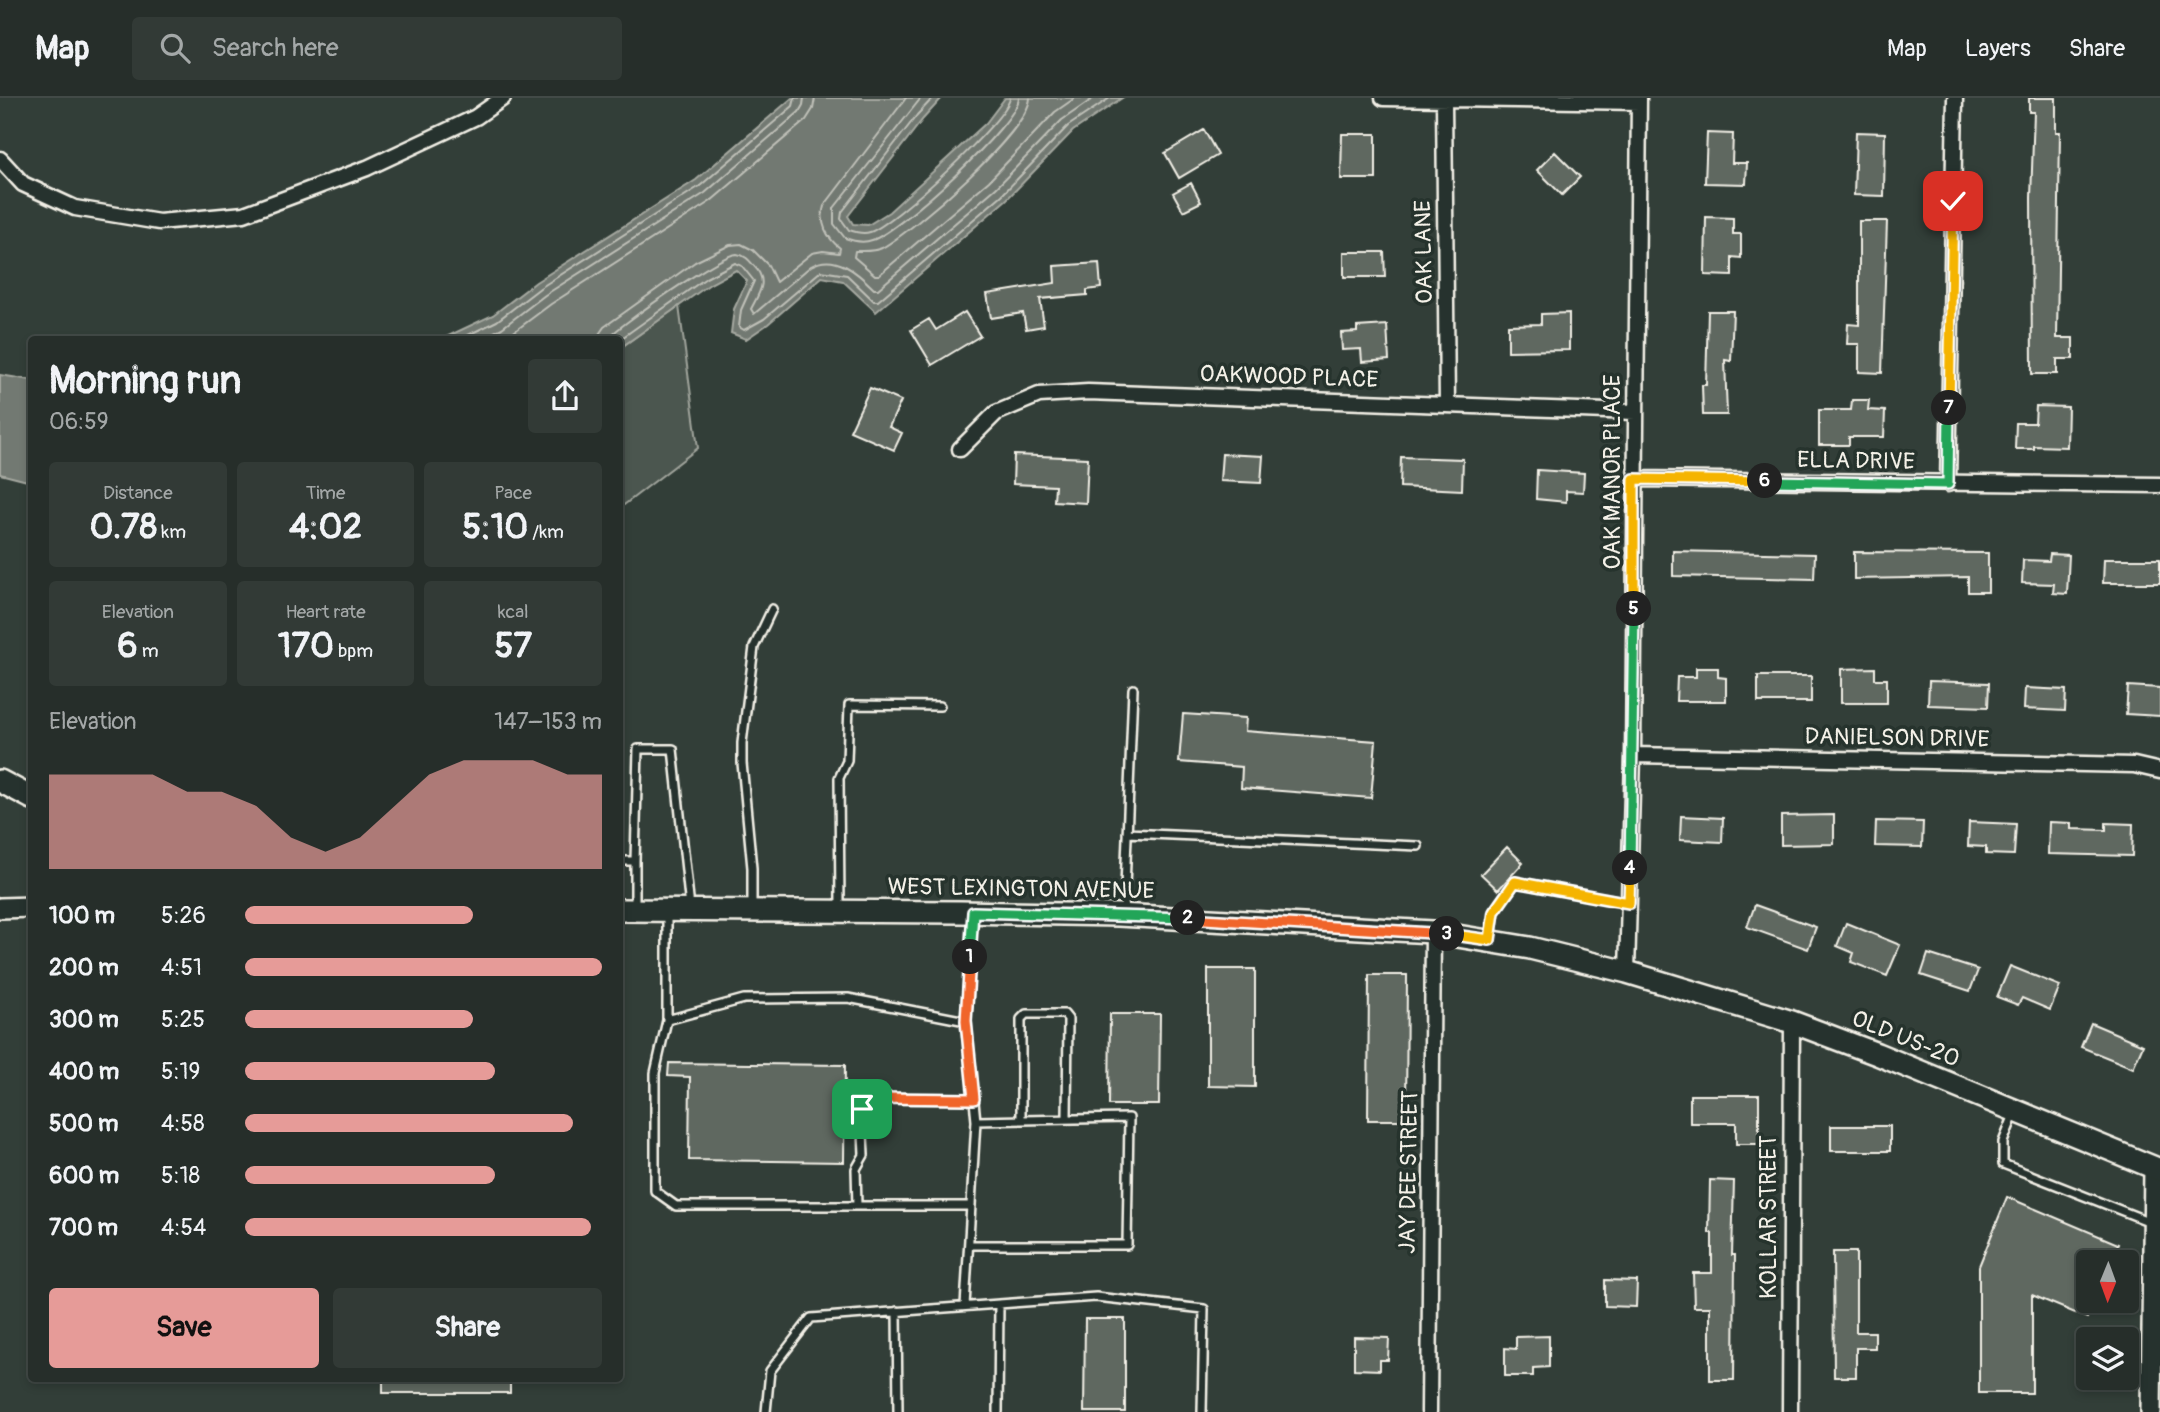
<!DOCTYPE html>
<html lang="en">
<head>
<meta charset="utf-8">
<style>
	body { margin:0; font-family:Pangolin,sans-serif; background:#323a36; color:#f1f3f6; height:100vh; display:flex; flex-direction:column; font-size:26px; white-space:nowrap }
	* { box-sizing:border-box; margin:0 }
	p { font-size:23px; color:#a4a8a8 }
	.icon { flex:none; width:38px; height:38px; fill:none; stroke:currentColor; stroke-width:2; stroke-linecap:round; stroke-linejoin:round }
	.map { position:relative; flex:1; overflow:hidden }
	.side { position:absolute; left:28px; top:238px; width:595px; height:1046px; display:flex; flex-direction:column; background:#262e2a; border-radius:7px; box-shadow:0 4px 10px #0003,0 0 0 2px #424a47 }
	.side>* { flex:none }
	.needle { width:46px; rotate:181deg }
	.controls { position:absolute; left:2076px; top:1152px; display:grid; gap:14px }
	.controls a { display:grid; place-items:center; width:63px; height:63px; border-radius:7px; background:#262e2a; box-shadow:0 4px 10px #0003,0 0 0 2px #424a47; font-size:35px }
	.pin { position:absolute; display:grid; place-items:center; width:60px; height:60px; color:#fff; margin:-30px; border-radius:14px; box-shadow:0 4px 10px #0006 }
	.km { position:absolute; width:35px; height:35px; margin:-18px; border-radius:50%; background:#222; color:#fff; font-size:19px; line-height:35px; text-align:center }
	.round { display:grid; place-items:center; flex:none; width:74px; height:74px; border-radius:7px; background:#323a36 }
	.head { display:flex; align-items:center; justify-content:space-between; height:119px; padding:0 21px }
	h1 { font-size:38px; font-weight:700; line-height:52px }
	.stats { display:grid; grid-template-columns:repeat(3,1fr); gap:10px; height:119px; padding:7px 21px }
	.stats div { display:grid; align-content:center; border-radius:7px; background:#323a36; text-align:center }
	.stats b { font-size:35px; font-weight:700 }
	.stats small { font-size:19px; font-weight:400 }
	.stats p { font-size:19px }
	.chart { height:196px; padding:14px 21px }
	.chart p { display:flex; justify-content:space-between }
	.chart svg { width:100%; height:126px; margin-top:7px; fill:#e69b98; opacity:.7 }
	.cta { display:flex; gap:14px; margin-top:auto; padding:14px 21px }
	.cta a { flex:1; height:80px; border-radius:7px; background:#e69b98; color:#111; font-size:28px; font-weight:700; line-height:80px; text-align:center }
	.cta a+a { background:#323a36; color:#f1f3f6 }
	ul { padding:0 21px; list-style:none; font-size:23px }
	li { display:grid; grid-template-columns:112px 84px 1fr; align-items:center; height:52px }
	li i { height:18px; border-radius:9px; background:#e69b98 }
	header { display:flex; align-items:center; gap:42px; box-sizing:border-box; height:98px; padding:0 35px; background:#262e2a; border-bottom:2px solid #424a47 }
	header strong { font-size:33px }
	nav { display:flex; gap:38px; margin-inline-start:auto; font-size:24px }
	.search { width:490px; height:63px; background:#323a36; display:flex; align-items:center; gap:18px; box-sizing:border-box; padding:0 24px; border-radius:7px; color:#a4a8a8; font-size:26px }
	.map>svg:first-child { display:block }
	.green { fill:#4c564f; stroke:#a0a49c; stroke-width:2 }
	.water { fill:#727972; stroke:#a6a9a1; stroke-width:2 }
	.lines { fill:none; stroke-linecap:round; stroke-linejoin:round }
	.shore { stroke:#c0c1b9; stroke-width:2 }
	.building { fill:#5f6861; stroke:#f4f1e8; stroke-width:2 }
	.lane-casing { stroke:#f4f1e8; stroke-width:12 }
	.street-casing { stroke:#f4f1e8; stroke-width:19 }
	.secondary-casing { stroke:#f4f1e8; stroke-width:24 }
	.primary-casing { stroke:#f4f1e8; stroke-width:26 }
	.lane { stroke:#26332d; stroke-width:7 }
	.street { stroke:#26332d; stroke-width:14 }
	.secondary { stroke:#26332d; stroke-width:19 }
	.primary { stroke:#26332d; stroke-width:21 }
	.split-1-casing { stroke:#fff; stroke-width:14 }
	.split-2-casing { stroke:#fff; stroke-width:14 }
	.split-3-casing { stroke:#fff; stroke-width:14 }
	.split-4-casing { stroke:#fff; stroke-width:14 }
	.split-5-casing { stroke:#fff; stroke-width:14 }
	.split-6-casing { stroke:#fff; stroke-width:14 }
	.split-7-casing { stroke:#fff; stroke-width:14 }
	.split-8-casing { stroke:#fff; stroke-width:14 }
	.split-1 { stroke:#f0652b; stroke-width:9 }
	.split-2 { stroke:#22a559; stroke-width:9 }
	.split-3 { stroke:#f0652b; stroke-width:9 }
	.split-4 { stroke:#f5b400; stroke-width:9 }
	.split-5 { stroke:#22a559; stroke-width:9 }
	.split-6 { stroke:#f5b400; stroke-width:9 }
	.split-7 { stroke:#22a559; stroke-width:9 }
	.split-8 { stroke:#f5b400; stroke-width:9 }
	.labels { text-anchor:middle; stroke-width:7; stroke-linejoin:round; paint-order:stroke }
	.street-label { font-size:23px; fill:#f4f1e8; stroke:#26332d }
</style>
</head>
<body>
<header>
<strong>Map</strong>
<div class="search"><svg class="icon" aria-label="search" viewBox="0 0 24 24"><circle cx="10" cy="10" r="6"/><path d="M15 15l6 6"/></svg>Search here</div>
<nav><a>Map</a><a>Layers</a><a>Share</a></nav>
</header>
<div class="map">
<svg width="2160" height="1314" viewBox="0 0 2160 1314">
	<rect width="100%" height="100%" fill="#323e38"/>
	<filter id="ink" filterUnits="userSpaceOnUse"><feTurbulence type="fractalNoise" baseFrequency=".0143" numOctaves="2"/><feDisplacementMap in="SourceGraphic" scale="14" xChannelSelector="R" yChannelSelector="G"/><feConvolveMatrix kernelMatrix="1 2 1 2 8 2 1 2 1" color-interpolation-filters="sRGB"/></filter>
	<g filter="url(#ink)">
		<path class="green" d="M679,208L698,350L620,410V250Z"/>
		<path class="water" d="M792,0H942L923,21L848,118L853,126L868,127L889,114L986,25L1005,0H1122L1073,33L1007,101L876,214L843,183L822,179L768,226L746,241L731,235L734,211L747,183L736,172L710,186L620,250V242L442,241L493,217L536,184L696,82Z
			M0,277L31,282V384L0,376Z"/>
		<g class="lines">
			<path class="shore" d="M921,0L834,110V126L845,140C853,143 864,145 872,142C898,135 1018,25 1019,0
				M933,0L917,17L842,114L841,121L849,132C855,134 864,136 870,134C892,128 1008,21 1010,0
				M1030,0C1028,34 914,132 882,150C873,154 865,153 855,153L854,159L875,177H879L989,83L1055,14L1075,0
				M458,242L497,223L540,190L700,88L793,8L795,0
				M479,242L502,230L545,197L705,95L799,14L803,7L804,0
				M503,242L551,206L711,103L806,22L813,11L815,0
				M595,242L604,229L695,164L730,147L741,146L753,152L768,167L776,184L812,155L823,153L839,155L840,150C827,140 819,125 824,108L906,0
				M606,242C619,227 721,156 737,156C745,157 749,162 754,168C769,183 759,195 751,211L754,216L811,168C835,154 858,175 874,191H878L996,90L1062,22L1094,0
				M619,242L706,180L735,165L742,168L754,183L741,212L739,229L744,232L764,221L821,173L847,177L874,203H878L1002,97L1068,28L1110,0"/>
		</g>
		<path class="building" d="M2029,0H2056V34H2060L2057,240H2073V261H2057V276H2032L2031,100L2034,14H2029Z
			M1204,32L1218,57L1179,80L1165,55Z
			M1856,34L1885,35L1884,98L1854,97Z
			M1707,35L1733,36L1732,65H1747L1746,86L1705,85Z
			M1342,36H1376V81H1341Z
			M1555,54L1580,79L1562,97L1537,72Z
			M1191,85L1201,104L1183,113L1173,95Z
			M1706,119L1733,120V136H1741V160L1732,159V178L1705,177Z
			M1859,123H1887L1882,275L1859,274V246H1847L1848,226L1859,227Z
			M1344,154H1384L1385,179H1344Z
			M1099,165L1101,190L1087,192V197L1040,201L1044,228L1026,231L1023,215L991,220L987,196L1055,185L1054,168Z
			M1708,213H1733L1731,263L1725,262L1727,317H1703L1702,287H1706Z
			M965,214L980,238L932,267L911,232L929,221L936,232Z
			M1569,215V252L1508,253V227L1541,226V216Z
			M1387,227L1389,262L1362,264L1361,251L1342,252L1341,235L1357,234V229Z
			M870,290L901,303L889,329L902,335L894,352L850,333Z
			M1852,302H1869L1868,312L1885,313L1884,339H1849V347H1819V312H1851Z
			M2036,308L2068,309L2067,349L2034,348V351H2015L2016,325H2035Z
			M1222,356L1263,358L1261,385L1220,383Z
			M1014,357L1088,360L1086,405L1054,403L1055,388L1013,386Z
			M1401,359L1463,361L1462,392L1400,389Z
			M1537,372L1584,375L1583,394L1566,393V404L1536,401Z
			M1673,453L1815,456L1814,481L1673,478Z
			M1854,454L1988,455V494H1968V479L1854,481Z
			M2050,456L2069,457L2067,496L2053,495L2054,486L2022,485L2023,462L2049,463Z
			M2104,461H2160V485H2103Z
			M1696,570H1718V579L1726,580V603H1676L1677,579H1696Z
			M1875,570V581H1887V605H1841V571Z
			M1758,578H1811V604H1758Z
			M1929,583L1989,585L1988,609L1928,607Z
			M2128,588L2160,590V618L2126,616Z
			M2025,590L2066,592L2065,613L2024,611Z
			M1183,616L1246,620L1245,633L1376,643L1371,700L1241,690L1242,669L1179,664Z
			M1834,717V746L1781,747V718Z
			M1681,718L1723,720L1722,744L1680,742Z
			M1876,723L1923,724L1922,749L1875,748Z
			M1969,724L2016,726L2014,757L1986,756V749L1968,748Z
			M2049,724L2071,725V731L2106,732V725L2133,726L2132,758L2048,756Z
			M1507,749L1523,765L1498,792L1481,776Z
			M1755,807L1816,829L1808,851L1747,829Z
			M1846,825L1900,847L1887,878L1851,864L1854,855L1837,848Z
			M1928,856L1978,872L1970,893L1921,877Z
			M2010,868L2060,888L2050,912L2022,900L2018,907L1997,899Z
			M1208,871H1255V989L1208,988Z
			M1369,877H1407L1406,1022H1368Z
			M1110,916H1160L1159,1007H1109Z
			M2091,925L2143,947L2133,970L2081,949Z
			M669,965L845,967L844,1064L689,1062L690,979L668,978Z
			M1690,997H1759V1046H1736V1025H1690Z
			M1831,1028H1890V1053H1831Z
			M1710,1082L1734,1083L1732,1157H1735L1734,1282H1710V1209H1694L1693,1175H1712V1135H1709Z
			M2007,1099L2118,1146L2110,1164H2088V1202H2094L2087,1220L2032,1197V1295H1979V1168Z
			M1833,1154H1856V1234H1875V1250H1856V1279H1834Z
			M1605,1182L1637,1183L1636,1209L1605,1208Z
			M1085,1221H1125V1314H1084Z
			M1549,1238V1269L1533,1270V1278H1505V1250L1516,1251V1239Z
			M1354,1239L1389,1240L1388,1262H1380V1272L1354,1271Z
			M383,1281H510V1295H383Z"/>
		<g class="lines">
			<g class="lane-casing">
				<path id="lane" d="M1127,735L1418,748
					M620,763H635V808
					M635,763L638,651H673L690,810
					M752,809V770L742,665V645L754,549L772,511
					M840,809L839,680L847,663L849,607L940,608
					M667,813V922L744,901L848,900L966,923L973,817
					M1124,814L1133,591
					M1490,839L1494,814L1515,784L1628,805
					M667,922L655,975V1093L676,1108H970
					M2015,1014L2003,1044V1066L2153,1125
					M1021,1022V921L1026,916H1064L1068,921L1067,1021
					M857,1108L856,1071L864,1057L862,1011L864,1004L872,1000L974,1001
					M969,1147H1127L1129,1020L976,1023
					M999,1206L1096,1199L1204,1211L1202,1314
					M965,1208L976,1023L966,923
					M897,1213L898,1314
					M766,1314L770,1273L811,1220L999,1206L998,1314"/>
			</g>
			<g class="street-casing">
				<path id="street" d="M1383,0L1639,4
					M1444,2L1447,306
					M0,61L23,86L75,110L159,124L244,116L367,70L476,19L503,0
					M960,351L996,315L1039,297L1088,294L1635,314
					M1635,381L2160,387
					M1948,386L1955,0
					M1633,657L2134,667L2160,673
					M1627,874L1633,657L1639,0
					M1429,1314L1433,834
					M1790,1314L1792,924"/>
			</g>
			<g class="secondary-casing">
				<path id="secondary" d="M0,810L32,809
					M2151,1314L2154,1070"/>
			</g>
			<g class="primary-casing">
				<path id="primary" d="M0,683L32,700
					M620,812L960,814L1118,817L1433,834L1530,850L1627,874L1792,924L1877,956L2160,1072"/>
			</g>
			<use href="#lane" class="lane"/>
			<use href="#street" class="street"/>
			<use href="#secondary" class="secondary"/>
			<use href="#primary" class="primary"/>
		</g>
	</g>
	<g class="lines" filter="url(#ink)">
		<g class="split-1-casing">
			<path id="split-1" d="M862,1011L864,1004L872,1000L974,1001L966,923L970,859"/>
		</g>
		<g class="split-2-casing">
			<path id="split-2" d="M970,859L973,814L1188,820"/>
		</g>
		<g class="split-3-casing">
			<path id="split-3" d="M1188,820L1447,836"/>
		</g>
		<g class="split-4-casing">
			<path id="split-4" d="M1447,836L1490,842L1494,814L1515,784L1629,805L1630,770"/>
		</g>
		<g class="split-5-casing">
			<path id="split-5" d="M1630,770L1634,511"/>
		</g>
		<g class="split-6-casing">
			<path id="split-6" d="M1634,511V381L1765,383"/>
		</g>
		<g class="split-7-casing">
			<path id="split-7" d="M1765,383L1948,386L1949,310"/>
		</g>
		<g class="split-8-casing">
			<path id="split-8" d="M1949,310L1953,103"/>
		</g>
		<use href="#split-1" class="split-1"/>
		<use href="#split-2" class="split-2"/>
		<use href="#split-3" class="split-3"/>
		<use href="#split-4" class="split-4"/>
		<use href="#split-5" class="split-5"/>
		<use href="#split-6" class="split-6"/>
		<use href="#split-7" class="split-7"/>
		<use href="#split-8" class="split-8"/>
	</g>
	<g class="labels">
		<g class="street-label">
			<text transform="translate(1423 154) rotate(-91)" y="8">OAK LANE</text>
			<text transform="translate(1289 278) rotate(2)" y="8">OAKWOOD PLACE</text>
			<text transform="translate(1856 362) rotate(1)" y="8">ELLA DRIVE</text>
			<text transform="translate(1612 374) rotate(-90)" y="8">OAK MANOR PLACE</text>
			<text transform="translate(1897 639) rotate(1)" y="8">DANIELSON DRIVE</text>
			<text transform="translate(1021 790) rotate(1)" y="8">WEST LEXINGTON AVENUE</text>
			<text transform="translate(1906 940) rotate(22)" y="8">OLD US-20</text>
			<text transform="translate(1408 1074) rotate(-89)" y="8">JAY DEE STREET</text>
			<text transform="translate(1768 1119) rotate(-90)" y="8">KOLLAR STREET</text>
		</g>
	</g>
</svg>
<div class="controls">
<a><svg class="needle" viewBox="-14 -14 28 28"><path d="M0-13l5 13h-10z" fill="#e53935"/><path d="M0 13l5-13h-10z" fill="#a4a8a8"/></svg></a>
<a><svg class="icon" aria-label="layers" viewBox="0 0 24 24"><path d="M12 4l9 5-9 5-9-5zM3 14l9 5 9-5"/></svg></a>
</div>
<div class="pin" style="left:862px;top:1011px;background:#1e9e55"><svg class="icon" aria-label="arrive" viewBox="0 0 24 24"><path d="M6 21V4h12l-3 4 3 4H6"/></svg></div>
<div class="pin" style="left:1953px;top:103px;background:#d93025"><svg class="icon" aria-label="check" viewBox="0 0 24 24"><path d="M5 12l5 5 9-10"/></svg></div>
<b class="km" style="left:970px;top:859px">1</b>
<b class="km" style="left:1188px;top:820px">2</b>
<b class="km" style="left:1447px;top:836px">3</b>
<b class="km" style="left:1630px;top:770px">4</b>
<b class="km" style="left:1634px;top:511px">5</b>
<b class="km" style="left:1765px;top:383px">6</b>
<b class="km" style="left:1949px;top:310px">7</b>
<section class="side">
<div class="head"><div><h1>Morning run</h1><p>06:59</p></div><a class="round"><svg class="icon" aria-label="share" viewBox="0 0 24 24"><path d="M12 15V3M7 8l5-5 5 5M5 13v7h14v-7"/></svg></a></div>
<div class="stats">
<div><p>Distance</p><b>0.78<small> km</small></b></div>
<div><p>Time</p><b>4:02</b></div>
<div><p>Pace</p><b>5:10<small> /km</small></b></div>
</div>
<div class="stats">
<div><p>Elevation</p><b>6<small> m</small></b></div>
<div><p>Heart rate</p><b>170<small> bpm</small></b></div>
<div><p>kcal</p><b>57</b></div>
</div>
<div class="chart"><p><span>Elevation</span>147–153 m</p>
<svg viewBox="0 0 160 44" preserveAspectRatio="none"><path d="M0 44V11L10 11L20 11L30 11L40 17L50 17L60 22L70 33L80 38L90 33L100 22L110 11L120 6L130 6L140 6L150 11L160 11V44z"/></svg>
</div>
<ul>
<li><b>100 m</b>5:26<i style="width:64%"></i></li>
<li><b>200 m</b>4:51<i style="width:100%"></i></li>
<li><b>300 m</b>5:25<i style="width:64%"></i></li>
<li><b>400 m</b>5:19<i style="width:70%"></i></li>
<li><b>500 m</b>4:58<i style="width:92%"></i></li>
<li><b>600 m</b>5:18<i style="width:70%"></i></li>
<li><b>700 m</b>4:54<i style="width:97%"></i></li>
</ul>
<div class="cta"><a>Save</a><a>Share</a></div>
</section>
</div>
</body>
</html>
